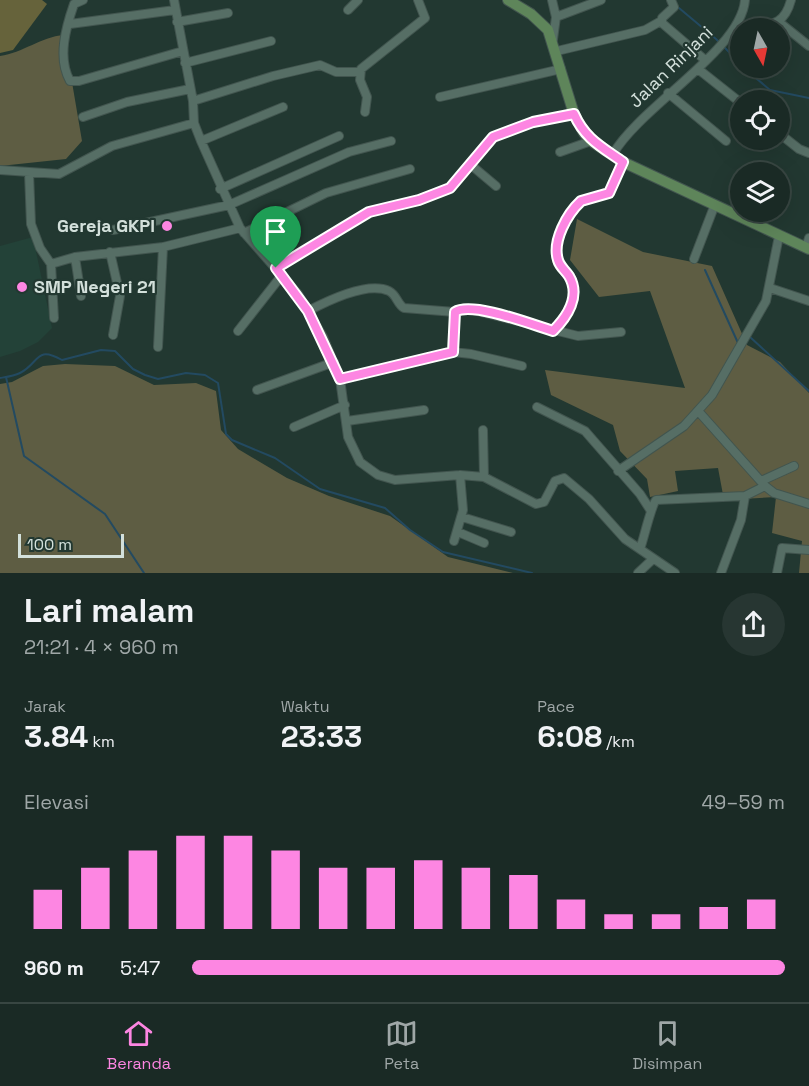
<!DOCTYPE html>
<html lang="id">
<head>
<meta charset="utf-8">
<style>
	body { margin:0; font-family:"Space Grotesk",sans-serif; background:#273632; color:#f1f3f6; height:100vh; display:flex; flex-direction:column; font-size:22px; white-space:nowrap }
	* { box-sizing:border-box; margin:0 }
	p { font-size:20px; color:#9fa7a7 }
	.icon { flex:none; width:33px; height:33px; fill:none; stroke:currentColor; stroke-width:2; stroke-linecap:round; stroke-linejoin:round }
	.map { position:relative; height:573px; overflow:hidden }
	.sheet { display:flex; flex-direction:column; background:#1a2a25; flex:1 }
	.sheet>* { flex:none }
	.needle { width:39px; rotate:171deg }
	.tools { position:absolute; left:730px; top:18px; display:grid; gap:12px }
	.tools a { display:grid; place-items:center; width:60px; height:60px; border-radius:50%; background:#1a2a25; box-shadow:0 6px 24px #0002,0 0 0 2px #384642; font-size:30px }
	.scale { position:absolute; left:18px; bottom:15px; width:106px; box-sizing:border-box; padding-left:6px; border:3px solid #d3e0db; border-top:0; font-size:16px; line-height:21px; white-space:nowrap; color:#d3e0db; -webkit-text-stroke:4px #223831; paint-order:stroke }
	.pin { position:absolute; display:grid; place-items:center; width:51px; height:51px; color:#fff; margin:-62px -26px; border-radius:50% 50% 50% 0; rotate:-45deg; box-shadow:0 0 6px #0007 }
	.pin .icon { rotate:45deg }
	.round { display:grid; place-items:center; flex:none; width:63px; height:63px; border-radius:32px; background:#273632 }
	.summary { display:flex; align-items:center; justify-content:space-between; height:102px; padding:0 24px }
	h1 { font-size:33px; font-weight:700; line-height:45px }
	.figures { display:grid; grid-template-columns:repeat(3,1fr); gap:9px; height:102px; padding:6px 24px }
	.figures div { display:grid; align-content:center }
	.figures b { font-size:30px; font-weight:700 }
	.figures small { font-size:16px; font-weight:400 }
	.figures p { font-size:16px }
	.chart { height:168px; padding:12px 24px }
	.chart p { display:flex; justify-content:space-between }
	.chart svg { width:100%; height:108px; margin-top:6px; stroke:#fd86e2; stroke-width:6 }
	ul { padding:0 24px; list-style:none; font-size:20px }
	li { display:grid; grid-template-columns:96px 72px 1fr; align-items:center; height:45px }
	li i { height:15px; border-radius:8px; background:#fd86e2 }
	.tabs { display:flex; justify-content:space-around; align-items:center; height:84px; border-top:2px solid #384642; background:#1a2a25; font-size:16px; color:#9fa7a7 }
	.tabs a { display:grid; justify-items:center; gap:3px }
	.tabs .on { color:#fd86e2 }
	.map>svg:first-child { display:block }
	.built { fill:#234238 }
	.green { fill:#5e5d43 }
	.forest { fill:#66633b }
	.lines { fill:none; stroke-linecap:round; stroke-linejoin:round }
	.stream { stroke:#234a61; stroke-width:2 }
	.minor-casing { stroke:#42554f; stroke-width:10 }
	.major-casing { stroke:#42554f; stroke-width:12 }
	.minor { stroke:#566e65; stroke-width:8 }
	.major { stroke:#5e855a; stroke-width:10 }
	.route-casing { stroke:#fff; stroke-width:12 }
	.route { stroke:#fd86e2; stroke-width:8 }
	.poi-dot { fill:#fd86e2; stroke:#223831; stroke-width:2 }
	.labels { text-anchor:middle; stroke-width:4.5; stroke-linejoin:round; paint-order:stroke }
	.street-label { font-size:18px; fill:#d3e0db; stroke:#223831 }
	.poi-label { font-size:18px; font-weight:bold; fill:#d3e0db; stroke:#223831; text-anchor:end }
</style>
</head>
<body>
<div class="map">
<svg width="809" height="573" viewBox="0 0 809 573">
	<rect width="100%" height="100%" fill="#223831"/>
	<path class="built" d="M33,237L52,328L38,342L20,351L0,357V246Z"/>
	<path class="green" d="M64,35L82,141L66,159L0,166V56C23,53 40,37 64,35Z
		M577,219L643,252L712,266L747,345L780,362L809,393V573H799L802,541L772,533L776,497L724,500L718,468L675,471L678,491L650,497L647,479L620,451L613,425L551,395L545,370L685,388L650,291L599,297L570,260Z
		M65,364L115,366L154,385L196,383L216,391L221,430L238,449L287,478L329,496L390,516L448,557L513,573H0V384L12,382L43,366Z"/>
	<path class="forest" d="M0,0H42L47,4L13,50L0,53Z"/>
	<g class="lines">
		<path class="stream" d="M679,8L716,39L741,64
			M744,68L770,90L809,98
			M705,270L738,343
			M750,337L809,391
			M6,377L24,456L105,514L144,573
			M0,378C6,377 14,376 20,373C40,363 35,345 62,360L101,350L115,351L133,369L145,375L158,379L186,373L205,375L218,383L226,434L232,440L275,458L320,489L385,508L410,530L443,552L532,573"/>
		<g class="minor-casing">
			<path id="minor" d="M83,0L74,4C66,27 57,58 70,81H79L183,51
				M174,0L193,101L194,123L201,141L240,228L298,294L323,337L340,379L348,437L360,462L378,475L395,480L460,475L484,477L536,504L544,502L555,481L564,478L589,499L625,539L675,573
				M552,0L556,17L553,39
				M671,0L674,7L662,18V23L705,60
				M348,10L358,0
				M556,17L601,0
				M177,22L228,13
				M779,22L809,46
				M70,24L175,10
				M745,28C770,24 784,27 791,0
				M557,51L645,30L661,21
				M185,63L271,41
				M698,69L741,103
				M668,93L726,141
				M440,97L561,69
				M193,101L273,76L320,65L336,72H360
				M365,112L367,97L360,80L361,69L425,18L418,0
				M83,117L127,102L190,89
				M780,134L799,149L809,153
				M201,141L283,107
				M560,152L591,141
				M613,154C641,106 741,50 745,0
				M471,165L496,186
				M0,170L59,174L112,146L194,123
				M29,173L31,224L40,248L51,264L54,318
				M220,189L339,136
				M746,220L749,212
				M113,230L229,205L349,152L391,141
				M244,233L326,193L410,169
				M806,248L809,238
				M110,252L120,296L113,335
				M75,257L81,296
				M694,259L714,207
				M51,264L75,257L163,247L240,228
				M276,268L369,212L419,200L450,188L493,137L533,122L574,114
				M770,288L809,301
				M308,311C327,301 368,281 389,291C397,295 397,304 404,308L455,312
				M238,331L282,275
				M553,331C567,317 580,296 569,276C565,270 560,267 558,260C552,241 568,215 581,201L609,193L623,162
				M158,347L163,247
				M453,352L455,312L465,308L578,336L621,332
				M340,379L453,352L471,354L522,366
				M257,390L334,362
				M537,407L585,431L640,494L651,511
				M699,412L765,486L774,493L809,504
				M347,421L424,410
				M294,427L345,405
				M483,430L484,477
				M618,471L684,426L712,395L766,301L779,236
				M761,481L794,466
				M462,517L511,532
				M458,532L484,543
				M454,541L463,510L460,475
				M640,549C644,538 651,506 656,500L745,496L765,486
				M638,573L653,559
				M721,573L741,520L745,496
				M777,573L782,548L809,550"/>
		</g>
		<g class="major-casing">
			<path id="major" d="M508,0L531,14L548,30L574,114L584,133L591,141L623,162L809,249"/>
		</g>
		<use href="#minor" class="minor"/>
		<use href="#major" class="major"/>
	</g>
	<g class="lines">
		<g class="route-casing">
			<path id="route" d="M574,114C585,139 602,147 623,162L609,193L581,201C567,214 552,241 558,260C560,267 565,270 569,276C581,296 567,317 553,331C533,325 472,301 455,312L453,352L340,379L308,311L276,268L369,212L419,200L450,188L493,137L533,122Z"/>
		</g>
		<use href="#route" class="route"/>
	</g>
	<g class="poi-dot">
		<circle cx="167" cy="226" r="6"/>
		<circle cx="22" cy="287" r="6"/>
	</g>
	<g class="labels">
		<g class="street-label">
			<text transform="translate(671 67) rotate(-44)" y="6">Jalan Rinjani</text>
		</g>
		<g class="poi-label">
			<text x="155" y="232">Gereja GKPI</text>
			<text x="34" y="293" text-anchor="start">SMP Negeri 21</text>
		</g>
	</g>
</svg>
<div class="tools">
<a><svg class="needle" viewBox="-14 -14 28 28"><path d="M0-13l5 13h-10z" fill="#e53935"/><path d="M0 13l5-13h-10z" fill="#9fa7a7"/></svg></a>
<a><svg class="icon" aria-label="locate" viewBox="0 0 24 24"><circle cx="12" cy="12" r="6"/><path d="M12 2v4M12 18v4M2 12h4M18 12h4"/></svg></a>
<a><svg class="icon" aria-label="layers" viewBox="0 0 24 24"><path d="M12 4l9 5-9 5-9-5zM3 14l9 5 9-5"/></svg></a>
</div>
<div class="scale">100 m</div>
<div class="pin" style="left:276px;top:268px;background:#1e9e55"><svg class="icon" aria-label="arrive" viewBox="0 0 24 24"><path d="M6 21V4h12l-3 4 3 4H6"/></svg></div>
</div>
<section class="sheet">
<div class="summary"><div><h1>Lari malam</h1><p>21:21 · 4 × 960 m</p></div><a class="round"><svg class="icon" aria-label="share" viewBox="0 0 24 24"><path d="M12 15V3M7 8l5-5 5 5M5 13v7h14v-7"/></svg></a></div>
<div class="figures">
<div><p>Jarak</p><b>3.84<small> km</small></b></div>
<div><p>Waktu</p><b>23:33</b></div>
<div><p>Pace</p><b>6:08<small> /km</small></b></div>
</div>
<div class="chart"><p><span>Elevasi</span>49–59 m</p>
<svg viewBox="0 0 160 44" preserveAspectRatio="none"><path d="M5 44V28M15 44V19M25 44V12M35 44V6M45 44V6M55 44V12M65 44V19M75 44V19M85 44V16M95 44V19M105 44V22M115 44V32M125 44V38M135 44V38M145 44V35M155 44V32"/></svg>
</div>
<ul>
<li><b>960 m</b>5:47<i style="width:100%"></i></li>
</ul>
</section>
<nav class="tabs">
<a class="on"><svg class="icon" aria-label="home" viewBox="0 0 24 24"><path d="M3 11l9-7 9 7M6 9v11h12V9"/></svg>Beranda</a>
<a><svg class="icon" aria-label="map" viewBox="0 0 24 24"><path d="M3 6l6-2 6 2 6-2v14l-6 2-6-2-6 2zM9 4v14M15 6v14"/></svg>Peta</a>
<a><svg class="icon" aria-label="saved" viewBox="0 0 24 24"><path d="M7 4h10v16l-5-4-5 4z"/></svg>Disimpan</a>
</nav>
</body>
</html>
